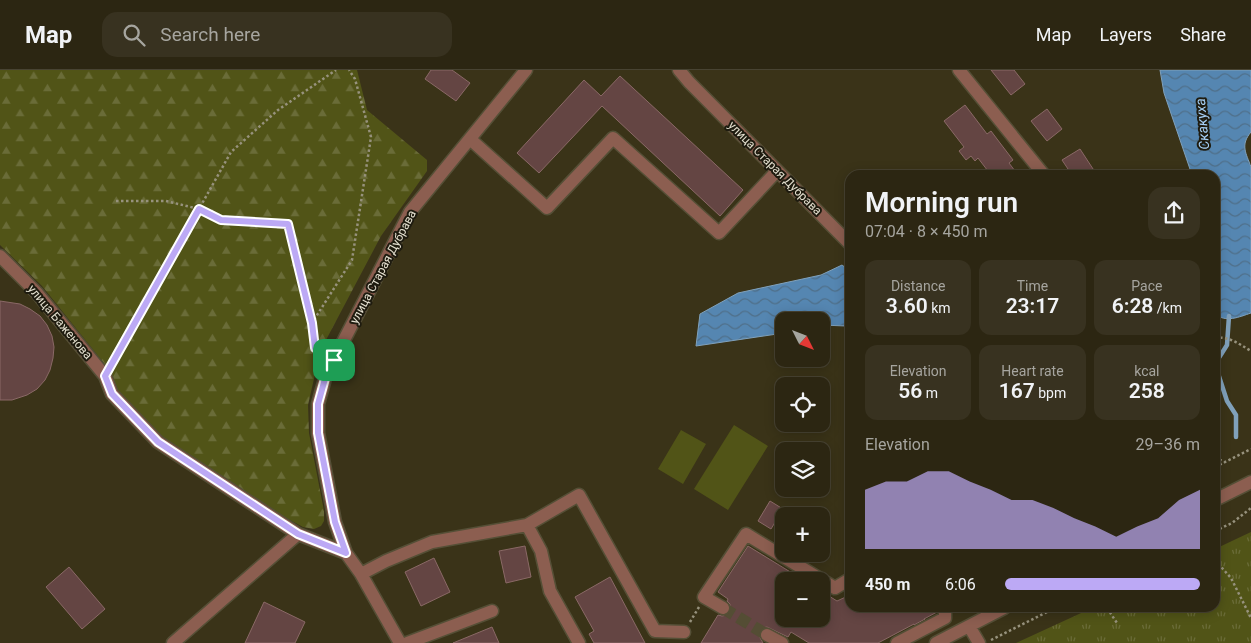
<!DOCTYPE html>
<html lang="en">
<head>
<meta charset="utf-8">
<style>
	body { margin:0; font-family:Roboto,sans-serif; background:#383220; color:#f1f3f6; height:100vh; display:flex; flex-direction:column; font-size:19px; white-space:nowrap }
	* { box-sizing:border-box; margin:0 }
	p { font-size:16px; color:#a6a59f }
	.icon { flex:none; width:28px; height:28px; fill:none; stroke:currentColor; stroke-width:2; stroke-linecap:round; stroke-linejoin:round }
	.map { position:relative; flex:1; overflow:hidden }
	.sheet { position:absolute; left:845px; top:100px; width:375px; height:442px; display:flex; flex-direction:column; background:#2c2612; border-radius:15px; box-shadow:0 2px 12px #0003,0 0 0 1px #484332 }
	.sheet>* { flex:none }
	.needle { width:32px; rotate:132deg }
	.buttons { position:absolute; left:775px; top:242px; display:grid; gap:10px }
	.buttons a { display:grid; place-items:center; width:55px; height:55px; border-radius:10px; background:#2c2612; box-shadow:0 2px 12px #0003,0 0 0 1px #484332; font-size:25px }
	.pin { position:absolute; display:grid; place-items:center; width:42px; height:42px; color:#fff; margin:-21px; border-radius:10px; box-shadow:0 2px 8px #0006 }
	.round { display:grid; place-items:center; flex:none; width:52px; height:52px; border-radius:15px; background:#383220 }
	.overview { display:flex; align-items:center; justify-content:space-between; height:85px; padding:0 20px }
	h1 { font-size:28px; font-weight:600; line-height:38px }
	.figures { display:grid; grid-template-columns:repeat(3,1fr); gap:8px; height:85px; padding:5px 20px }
	.figures div { display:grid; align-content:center; border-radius:12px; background:#383220; text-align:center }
	.figures b { font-size:21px; font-weight:600 }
	.figures small { font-size:14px; font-weight:400 }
	.figures p { font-size:14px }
	.chart { height:140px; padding:10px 20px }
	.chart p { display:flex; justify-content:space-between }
	.chart svg { width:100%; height:90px; margin-top:5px; fill:#bca9f5; opacity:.7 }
	ul { padding:0 20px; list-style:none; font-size:16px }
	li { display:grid; grid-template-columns:80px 60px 1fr; align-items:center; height:38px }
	li i { height:12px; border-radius:6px; background:#bca9f5 }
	header { display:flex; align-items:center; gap:30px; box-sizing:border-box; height:70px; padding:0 25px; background:#2c2612; border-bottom:1px solid #484332 }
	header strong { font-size:24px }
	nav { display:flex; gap:28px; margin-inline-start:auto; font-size:18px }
	.search { width:350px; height:45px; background:#383220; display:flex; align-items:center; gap:12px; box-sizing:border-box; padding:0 18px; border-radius:15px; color:#a6a59f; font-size:19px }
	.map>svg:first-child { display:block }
	.green { fill:#515417 }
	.forest { fill:url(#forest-firs) }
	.park { fill:url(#park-tufts) }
	.water { fill:url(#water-waves); stroke:#80a1bb }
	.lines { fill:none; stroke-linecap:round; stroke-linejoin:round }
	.stream { stroke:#80a1bb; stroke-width:4.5 }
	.building { fill:#644543; stroke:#8a6966 }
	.minor-tunnel { stroke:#544d34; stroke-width:12; stroke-dasharray:12 6; stroke-linecap:butt }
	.minor-casing { stroke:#554f36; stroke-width:15 }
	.path { stroke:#97927d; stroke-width:2.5; stroke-dasharray:2.5 2.5; stroke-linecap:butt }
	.minor { stroke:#8c5e50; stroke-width:12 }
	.route-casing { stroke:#fff; stroke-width:10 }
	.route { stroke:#bca9f5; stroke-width:6 }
	.labels { text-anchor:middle; stroke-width:4; stroke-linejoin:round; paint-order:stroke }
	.street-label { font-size:12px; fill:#e5e1d1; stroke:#1e1b0f }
	.water-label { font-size:14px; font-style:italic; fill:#a7d0f6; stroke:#1e1b0f }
</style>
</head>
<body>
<header>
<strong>Map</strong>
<div class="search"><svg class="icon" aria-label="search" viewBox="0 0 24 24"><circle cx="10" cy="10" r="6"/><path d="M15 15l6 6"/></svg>Search here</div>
<nav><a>Map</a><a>Layers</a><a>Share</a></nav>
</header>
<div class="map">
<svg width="1251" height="573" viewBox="0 0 1251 573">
	<defs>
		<pattern id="forest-firs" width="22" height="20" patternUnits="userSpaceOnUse" patternTransform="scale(1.25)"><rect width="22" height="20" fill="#515417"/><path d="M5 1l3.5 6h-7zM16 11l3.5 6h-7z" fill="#6a6c38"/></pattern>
		<pattern id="park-tufts" width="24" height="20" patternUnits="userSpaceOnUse" patternTransform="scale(1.25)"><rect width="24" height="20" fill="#515417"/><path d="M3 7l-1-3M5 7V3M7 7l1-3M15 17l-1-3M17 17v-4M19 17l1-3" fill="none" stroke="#6a6c38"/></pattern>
		<pattern id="water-waves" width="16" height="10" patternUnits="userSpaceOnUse" patternTransform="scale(1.25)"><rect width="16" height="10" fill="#5586b1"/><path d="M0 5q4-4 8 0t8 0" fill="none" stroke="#4f6f89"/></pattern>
	</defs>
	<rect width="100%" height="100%" fill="#3a3318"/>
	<path class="green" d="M734,355L768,376L728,440L694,419Z
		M681,360L706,374L683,414L658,399Z"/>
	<path class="forest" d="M0,0H357L367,40L427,90V101L381,166L326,270L316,300L308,335L309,363L324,441V451L321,456L314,459L303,457L264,436L163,368L117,320L111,302L42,216L0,175Z"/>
	<path class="park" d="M1251,462V573H1016L1092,538H1215V479Z"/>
	<path class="water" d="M1160,0H1251V62C1240,75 1246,83 1251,97V243C1239,247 1226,253 1215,244V105H1192L1164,23Z
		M842,195L850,201V255L846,256L821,255V251H784V263L696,276L700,244L738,223L821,205Z"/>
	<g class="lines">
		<path class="stream" d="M1229,246L1227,275L1215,294L1227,331L1236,345V367"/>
	</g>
	<path class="building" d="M431,0H452L470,13L456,31L425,9Z
		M991,0H1014L1025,14L1011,25Z
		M620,6L743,120L720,146L602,36L539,103L517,83L584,10L601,26Z
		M965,35L987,64L991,61L997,69L1013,90L1009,93L1018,105H991L978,88L975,91L971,86L966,90L959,81L964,77L944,51Z
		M1047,39L1062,59L1047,71L1031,51Z
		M1080,79L1097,105H1072L1062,90Z
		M0,231L20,234L30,239L40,246L47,255L52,266L54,277L53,288L50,300L45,310L37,319L27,325L12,330H0Z
		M770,431L783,439L771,459L758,451Z
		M525,476L531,507L506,513L499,481Z
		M748,476L805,511H784V549H821V521L837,531L850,525V538H937V542L924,549H925L914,555V554L878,573H809L791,562L788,567L767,557L762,558L760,562L759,566L763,573H701L718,545L722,546L727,545L730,542V534L727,531L728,529L718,522Z
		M434,488L450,522L421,536L405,502Z
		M69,497L105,539L82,559L46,517Z
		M610,507L645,573H594L589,564L594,561L575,527Z
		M264,532L305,552L295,573H245Z
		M492,557L499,573H453Z"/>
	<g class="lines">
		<path class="minor-tunnel" d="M723,538L767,565"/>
		<g class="minor-casing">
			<path id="minor" d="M679,0L689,12L850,174
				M959,0L1044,105
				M470,69L547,138L613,68L719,163L777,101
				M0,186L37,223L105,306L112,324L158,372L298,464L346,483L361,504L400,573
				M1215,430L1251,412
				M346,483L335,452L318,363V334L326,305L410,142L526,0
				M361,504L386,491L432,472L527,455
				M723,538L704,527L746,464L835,518L850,509
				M969,556L979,573
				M767,565L782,573
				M173,573L298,464
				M407,573L492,541
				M579,573L550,521L541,481L527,455L579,425L655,561L684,562
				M897,573L945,548V538
				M936,573L1004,538"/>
		</g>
		<path class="path" d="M116,131H166L199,139L221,150L288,154L312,253
			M1215,268C1229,266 1239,274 1251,281
			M324,284L315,278L312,253L352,190L371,67L355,9L349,0
			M112,294L231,82L278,40L336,0
			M1215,387L1224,392
			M1215,397L1251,379
			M1215,461L1232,453L1251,438
			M1215,490L1231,508L1251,548
			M1107,538L1117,553
			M690,552L699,537
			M991,570L1055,538"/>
		<use href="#minor" class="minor"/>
	</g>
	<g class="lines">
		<g class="route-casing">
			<path id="route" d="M199,139L221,150L288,154L312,253L315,278L334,290L326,305L318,334V363L335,452L346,483L298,464L158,372L112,324L105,306Z"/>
		</g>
		<use href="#route" class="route"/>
	</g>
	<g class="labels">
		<g class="street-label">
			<text transform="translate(775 98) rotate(45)" y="4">улица Старая Дубрава</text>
			<text transform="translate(383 197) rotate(-62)" y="4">улица Старая Дубрава</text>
			<text transform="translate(60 252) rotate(50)" y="4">улица Баженова</text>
		</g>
		<g class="water-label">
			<text transform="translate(1202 54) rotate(-95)" y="5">Скакуха</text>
		</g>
	</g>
</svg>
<div class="buttons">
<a><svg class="needle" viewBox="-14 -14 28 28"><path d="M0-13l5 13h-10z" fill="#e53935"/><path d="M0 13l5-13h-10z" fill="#a6a59f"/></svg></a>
<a><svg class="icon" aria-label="locate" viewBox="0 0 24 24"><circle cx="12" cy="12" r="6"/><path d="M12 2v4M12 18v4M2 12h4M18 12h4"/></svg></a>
<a><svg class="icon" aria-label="layers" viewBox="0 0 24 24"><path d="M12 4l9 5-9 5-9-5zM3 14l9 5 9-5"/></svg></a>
<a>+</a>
<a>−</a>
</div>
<div class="pin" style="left:334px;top:290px;background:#1e9e55"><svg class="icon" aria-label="arrive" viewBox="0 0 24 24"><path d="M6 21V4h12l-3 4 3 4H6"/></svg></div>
<section class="sheet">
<div class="overview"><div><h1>Morning run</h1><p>07:04 · 8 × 450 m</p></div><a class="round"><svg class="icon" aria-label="share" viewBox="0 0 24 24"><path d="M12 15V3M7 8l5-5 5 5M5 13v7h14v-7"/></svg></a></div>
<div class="figures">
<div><p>Distance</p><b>3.60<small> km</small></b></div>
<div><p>Time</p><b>23:17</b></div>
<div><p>Pace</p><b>6:28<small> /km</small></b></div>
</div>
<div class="figures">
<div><p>Elevation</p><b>56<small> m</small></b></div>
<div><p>Heart rate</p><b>167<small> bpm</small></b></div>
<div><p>kcal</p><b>258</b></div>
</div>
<div class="chart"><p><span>Elevation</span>29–36 m</p>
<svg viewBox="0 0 160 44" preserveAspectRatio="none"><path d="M0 44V15L10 11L20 11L30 6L40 6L50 11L60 15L70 20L80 20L90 24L100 29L110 33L120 38L130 33L140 29L150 20L160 15V44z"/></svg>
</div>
<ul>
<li><b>450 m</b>6:06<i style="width:100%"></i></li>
</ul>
</section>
</div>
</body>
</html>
